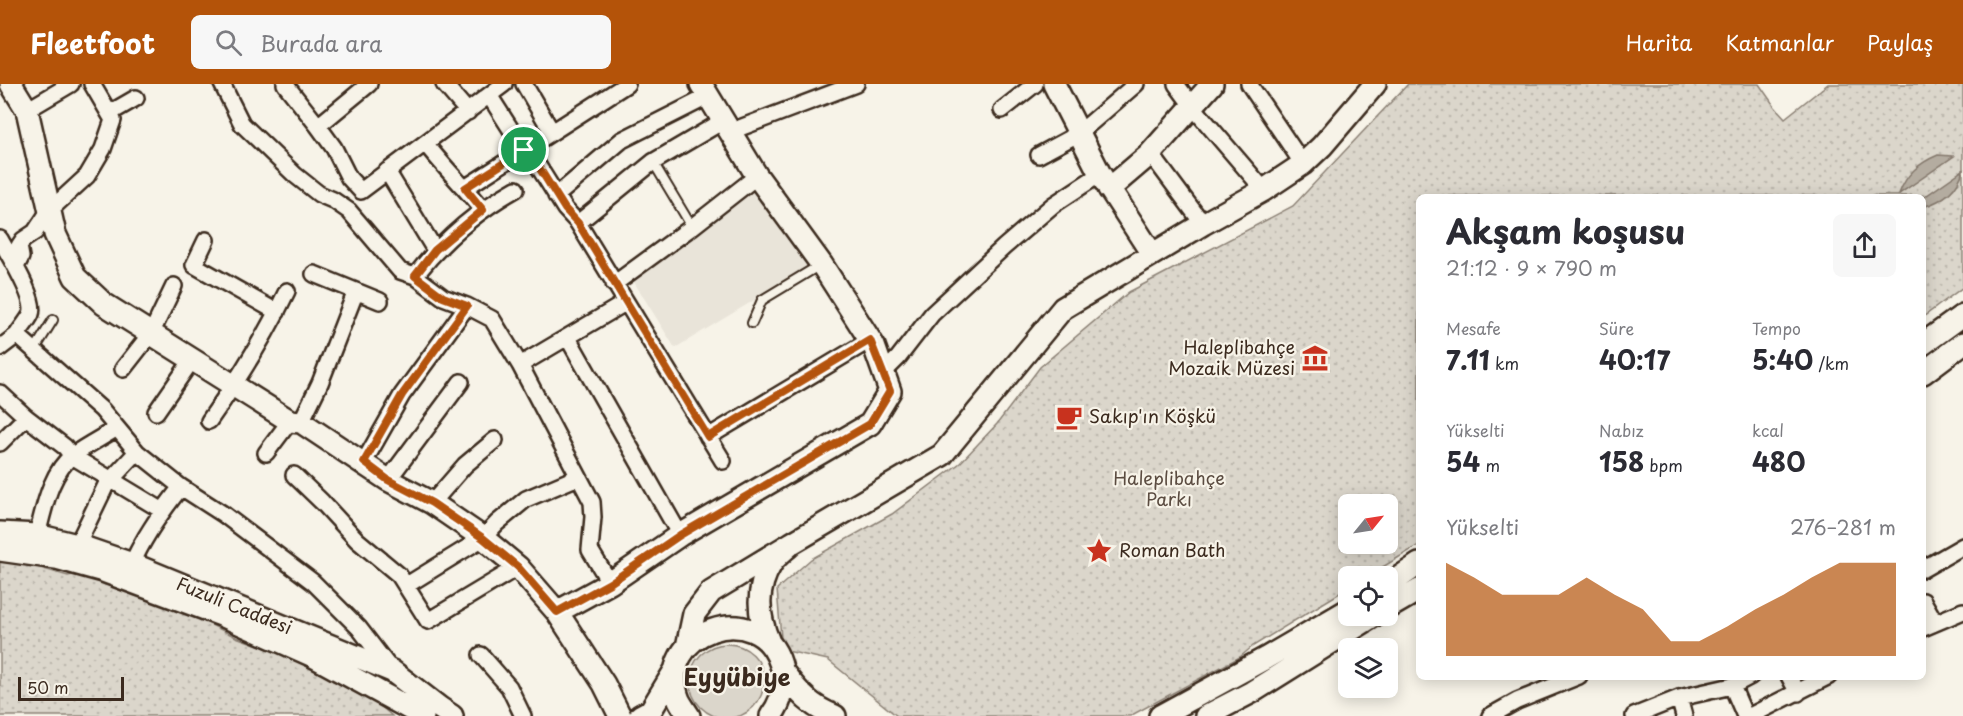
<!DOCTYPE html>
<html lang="tr">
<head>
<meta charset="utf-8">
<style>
	body { margin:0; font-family:"Playpen Sans",sans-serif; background:#f7f7f7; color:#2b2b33; height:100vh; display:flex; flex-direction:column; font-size:22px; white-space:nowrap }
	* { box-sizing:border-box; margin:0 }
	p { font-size:20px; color:#7c7c81 }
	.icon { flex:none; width:33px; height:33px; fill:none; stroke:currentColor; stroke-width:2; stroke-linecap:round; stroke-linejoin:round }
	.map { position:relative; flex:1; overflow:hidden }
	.drawer { position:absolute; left:1416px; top:110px; width:510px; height:486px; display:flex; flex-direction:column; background:#fff; border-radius:9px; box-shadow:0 3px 15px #0003 }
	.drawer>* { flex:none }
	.needle { width:39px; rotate:60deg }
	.fabs { position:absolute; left:1338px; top:410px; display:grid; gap:12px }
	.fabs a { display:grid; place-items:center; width:60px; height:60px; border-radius:9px; background:#fff; box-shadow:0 3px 15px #0003; font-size:30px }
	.scale { position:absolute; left:18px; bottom:15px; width:106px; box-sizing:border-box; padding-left:6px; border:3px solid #3b2a1e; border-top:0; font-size:16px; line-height:21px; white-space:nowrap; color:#3b2a1e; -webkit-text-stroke:4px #f7f3e8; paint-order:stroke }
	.pin { position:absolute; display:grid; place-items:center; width:51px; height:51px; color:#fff; margin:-26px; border:3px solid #fff; border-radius:50%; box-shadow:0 2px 6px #0007 }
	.round { display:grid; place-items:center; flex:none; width:63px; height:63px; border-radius:9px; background:#f7f7f7 }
	.head { display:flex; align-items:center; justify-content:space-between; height:102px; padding:0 30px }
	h1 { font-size:33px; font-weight:700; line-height:45px }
	.stats { display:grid; grid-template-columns:repeat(3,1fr); gap:9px; height:102px; padding:6px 30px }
	.stats div { display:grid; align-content:center }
	.stats b { font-size:26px; font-weight:700 }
	.stats small { font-size:16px; font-weight:400 }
	.stats p { font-size:16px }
	.chart { height:168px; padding:12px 30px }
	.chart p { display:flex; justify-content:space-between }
	.chart svg { width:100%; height:108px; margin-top:6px; fill:#b45309; opacity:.7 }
	header { display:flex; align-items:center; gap:36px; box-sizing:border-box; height:84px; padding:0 30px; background:#b45309; color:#fff }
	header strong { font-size:28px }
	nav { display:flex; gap:33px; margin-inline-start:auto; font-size:21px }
	.search { width:420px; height:54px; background:#f7f7f7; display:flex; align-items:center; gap:15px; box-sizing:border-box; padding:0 21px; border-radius:9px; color:#7c7c81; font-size:22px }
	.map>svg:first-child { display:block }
	.built { fill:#e9e4d9 }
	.green { fill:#dbd6cb; stroke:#8b8074; stroke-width:1.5 }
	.park { fill:url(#park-dots); stroke:#8b8074; stroke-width:1.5; fill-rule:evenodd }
	.water { fill:#b4aca0; stroke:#84786c; stroke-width:1.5 }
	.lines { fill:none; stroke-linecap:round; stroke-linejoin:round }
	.lane-casing { stroke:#3b2a1e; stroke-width:12 }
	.street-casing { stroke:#3b2a1e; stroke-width:20 }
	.secondary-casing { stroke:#3b2a1e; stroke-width:26 }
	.lane { stroke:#f7f3e8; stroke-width:8 }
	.street { stroke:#f7f3e8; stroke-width:15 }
	.secondary { stroke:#f7f3e8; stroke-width:21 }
	.route-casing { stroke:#fff; stroke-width:12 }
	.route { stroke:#b45309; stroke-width:8 }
	.labels { text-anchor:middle; stroke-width:4.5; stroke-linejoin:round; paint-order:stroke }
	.poi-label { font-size:18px; fill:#3b2a1e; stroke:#f7f3e8; text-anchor:start }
	.park-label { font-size:18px; fill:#5b4c41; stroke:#f7f3e8 }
	.street-label { font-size:18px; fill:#3b2a1e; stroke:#f7f3e8 }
	.district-label { font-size:24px; font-weight:bold; fill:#3b2a1e; stroke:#f7f3e8 }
</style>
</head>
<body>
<header>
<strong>Fleetfoot</strong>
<div class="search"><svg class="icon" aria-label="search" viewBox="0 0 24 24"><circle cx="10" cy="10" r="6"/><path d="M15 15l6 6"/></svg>Burada ara</div>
<nav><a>Harita</a><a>Katmanlar</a><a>Paylaş</a></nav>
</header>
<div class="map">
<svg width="1963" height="632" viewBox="0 0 1963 632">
	<defs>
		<pattern id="park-dots" width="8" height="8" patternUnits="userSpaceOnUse" patternTransform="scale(1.5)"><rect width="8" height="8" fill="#dbd6cb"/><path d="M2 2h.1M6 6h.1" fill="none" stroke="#bdb8ae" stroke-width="1.8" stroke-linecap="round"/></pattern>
	</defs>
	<rect width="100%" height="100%" fill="#f7f3e8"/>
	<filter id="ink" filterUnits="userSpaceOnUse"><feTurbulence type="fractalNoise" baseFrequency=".0167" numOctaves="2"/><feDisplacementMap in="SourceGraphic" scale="12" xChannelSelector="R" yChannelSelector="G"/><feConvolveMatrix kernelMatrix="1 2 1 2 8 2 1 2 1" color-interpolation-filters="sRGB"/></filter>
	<g filter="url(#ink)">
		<path class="built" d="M753,96L811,182L675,264L629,190Z"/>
		<path class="green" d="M690 597a37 37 0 1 1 74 0a37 37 0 1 1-74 0Z"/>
		<path class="park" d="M1408,0H1759L1775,23L1785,34L1828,0H1963V203L1923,233V112H1419V461L1368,492H1348V504L1253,562L1240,573L1130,632H897L828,576L782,566L777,505L811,475L892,430L960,379L997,340L1040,283L1129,208L1293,122ZM1348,420H1388V459H1348Z
			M30,476L34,482L68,492L76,490L146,509L236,553L324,585L368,611L392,632H0V477Z"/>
		<path class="water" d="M1938,71L1954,72L1899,110C1906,90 1919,79 1938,71Z
			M1963,86C1958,106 1943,117 1923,123V114Z"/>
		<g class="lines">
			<g class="lane-casing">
				<path id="lane" d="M653,78L692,143
					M752,239L762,216L820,181
					M35,265L53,236"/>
			</g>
			<g class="street-casing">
				<path id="street" d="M222,0L242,40L295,91L319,110L333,116L349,127L400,187L415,192L443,213L467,222L492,235L520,281L592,418L593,433L590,466L610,499
					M285,0L318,42L334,64L349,94L361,107L504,0
					M444,0L468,28
					M524,0L552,48
					M1176,0L1193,23L1264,106
					M1249,0L1303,80
					M489,11L524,66L535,77L565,125L578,139L723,377
					M27,26L71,0
					M1002,26L1035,0
					M110,29L136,14
					M318,42L369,0
					M729,48L856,0
					M425,59C443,82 464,103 483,126
					M1151,70L1203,140
					M1039,71L1078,50L1136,0
					M387,87L435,166
					M465,104L627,0
					M556,112L622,56L707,13
					M578,139L653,78L723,37
					M0,155C8,170 37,215 31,230C28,237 21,244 17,251
					M206,156L194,181L277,228
					M16,183L21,173L19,162L23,156L35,148L49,127L87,92L103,65L113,36L92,0
					M314,190L380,217
					M415,192C442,157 477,127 516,105
					M614,200L692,143L757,92
					M568,254L680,451
					M0,264L17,251L102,326L137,368L181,403L223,430L313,498L359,544L392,587
					M520,281L625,219
					M123,285L152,248L174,202
					M884,288L898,274L932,230L1004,163L1053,121L1100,90
					M0,309L26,333L65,363L72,372L163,427
					M156,328L192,276
					M209,337C238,296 265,253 287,207
					M301,338L320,299L356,207
					M708,353L870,256
					M0,359L26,333
					M266,369L290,337
					M364,378L402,311L467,222
					M294,391L322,418L357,456L399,491L428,537L518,483
					M388,396L461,298
					M432,419L465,381L495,356
					M37,451C44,425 50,389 73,371C87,361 103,353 117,344
					M77,461L106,401L137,368
					M132,480C144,452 162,427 181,403
					M1923,485L1963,462
					M407,501L483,454L497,439L526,415L578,393
					M1923,517L1935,538
					M1923,544L1963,527
					M481,571L509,603L523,632
					M1789,592L1798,609
					M1732,602L1745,632
					M1679,614L1684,632
					M1490,632L1517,617L1579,592
					M1634,632L1679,614L1732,602L1751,592
					M1750,632L1829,592"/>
			</g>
			<g class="secondary-casing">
				<path id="secondary" d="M11,0L27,26L55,150L75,193L104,220L290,337L301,338L388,396L432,419L483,454L518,483L557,528L604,600L620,632
					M1054,0L1100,90L1152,170
					M1109,105L1149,71L1212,0
					M1923,260L1963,231
					M1923,289L1963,259
					M0,449L37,451L77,461L132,480L392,587L440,624L452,632
					M792,459L942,371L1063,224L1203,140L1264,106L1303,80L1322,62L1375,0
					M0,466L56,474L103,487L221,531L313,572L423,632
					M1388,501L1419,480
					M1388,524L1419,506
					M557,528L610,499L680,451L870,340L890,307L874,262L822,181L757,92L701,0
					M687,563L694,530L711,508L792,459C785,466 776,472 771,480C755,506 758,532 769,558
					M784,589C799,609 811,623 835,632
					M640,632L651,626L677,583
					M689,632C686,627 682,622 679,616C652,548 760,510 781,581C787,599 782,617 771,632
					M1160,632L1266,574L1348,526
					M1206,632L1252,608L1375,531"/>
			</g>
			<use href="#lane" class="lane"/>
			<use href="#street" class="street"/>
			<use href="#secondary" class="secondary"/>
		</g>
	</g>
	<g class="lines" filter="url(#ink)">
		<g class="route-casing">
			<path id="route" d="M524,66L535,77L565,125L578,139L708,353L870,256L890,307L870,340L680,451L610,499L557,528L518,483L483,454L432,419L388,396L364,378L402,311L467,222L443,213L415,192L435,166L483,126L465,104Z"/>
		</g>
		<use href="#route" class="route"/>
	</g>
	<defs>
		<g id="museum-bare" transform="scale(2.07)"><path d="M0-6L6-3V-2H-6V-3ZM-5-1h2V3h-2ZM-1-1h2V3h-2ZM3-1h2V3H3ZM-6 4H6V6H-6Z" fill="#c8321e" stroke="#f7f3e8" stroke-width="2.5" paint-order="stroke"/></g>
		<g id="cafe-bare" transform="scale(2.07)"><path d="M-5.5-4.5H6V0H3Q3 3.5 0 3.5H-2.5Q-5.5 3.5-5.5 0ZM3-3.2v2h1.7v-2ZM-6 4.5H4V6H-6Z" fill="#c8321e" stroke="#f7f3e8" stroke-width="2.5" paint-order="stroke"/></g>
		<g id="sight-bare" transform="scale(2.07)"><path d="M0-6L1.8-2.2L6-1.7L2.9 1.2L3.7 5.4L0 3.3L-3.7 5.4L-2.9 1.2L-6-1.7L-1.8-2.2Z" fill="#c8321e" stroke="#f7f3e8" stroke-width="2.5" paint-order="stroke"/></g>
	</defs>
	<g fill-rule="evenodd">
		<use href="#museum-bare" x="1315" y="274"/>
		<use href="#cafe-bare" x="1069" y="333"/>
		<use href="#sight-bare" x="1099" y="467"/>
	</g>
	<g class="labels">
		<g class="poi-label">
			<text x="1295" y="270" text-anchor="end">Haleplibahçe<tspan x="1295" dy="21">Mozaik Müzesi</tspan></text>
			<text x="1089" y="339">Sakıp'ın Köşkü</text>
			<text x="1119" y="473">Roman Bath</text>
		</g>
		<g class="park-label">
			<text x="1169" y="401">Haleplibahçe<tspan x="1169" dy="21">Parkı</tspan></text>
		</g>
		<g class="street-label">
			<text transform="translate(234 522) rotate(22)" y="6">Fuzuli Caddesi</text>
		</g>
		<g class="district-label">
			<text x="737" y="602">Eyyübiye</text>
		</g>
	</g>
</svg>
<div class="fabs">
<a><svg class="needle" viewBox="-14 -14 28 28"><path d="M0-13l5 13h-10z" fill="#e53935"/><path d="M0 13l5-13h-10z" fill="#7c7c81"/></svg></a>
<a><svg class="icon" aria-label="locate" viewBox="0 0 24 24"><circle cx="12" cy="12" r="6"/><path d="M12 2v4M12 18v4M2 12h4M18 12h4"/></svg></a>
<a><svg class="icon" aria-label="layers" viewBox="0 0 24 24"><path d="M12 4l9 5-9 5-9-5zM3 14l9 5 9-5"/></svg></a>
</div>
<div class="scale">50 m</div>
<div class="pin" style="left:524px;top:66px;background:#1e9e55"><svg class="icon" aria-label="arrive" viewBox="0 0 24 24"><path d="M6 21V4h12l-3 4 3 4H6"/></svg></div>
<section class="drawer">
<div class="head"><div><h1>Akşam koşusu</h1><p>21:12 · 9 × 790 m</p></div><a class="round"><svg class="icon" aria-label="share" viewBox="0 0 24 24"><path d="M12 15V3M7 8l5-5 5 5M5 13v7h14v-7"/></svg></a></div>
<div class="stats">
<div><p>Mesafe</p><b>7.11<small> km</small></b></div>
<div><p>Süre</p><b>40:17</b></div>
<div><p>Tempo</p><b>5:40<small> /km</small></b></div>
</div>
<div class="stats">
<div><p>Yükselti</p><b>54<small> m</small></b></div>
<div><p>Nabız</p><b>158<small> bpm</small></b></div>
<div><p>kcal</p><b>480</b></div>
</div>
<div class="chart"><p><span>Yükselti</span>276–281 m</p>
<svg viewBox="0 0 160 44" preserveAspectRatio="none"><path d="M0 44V6L10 12L20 19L30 19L40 19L50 12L60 19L70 25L80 38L90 38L100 32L110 25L120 19L130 12L140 6L150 6L160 6V44z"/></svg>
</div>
</section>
</div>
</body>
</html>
